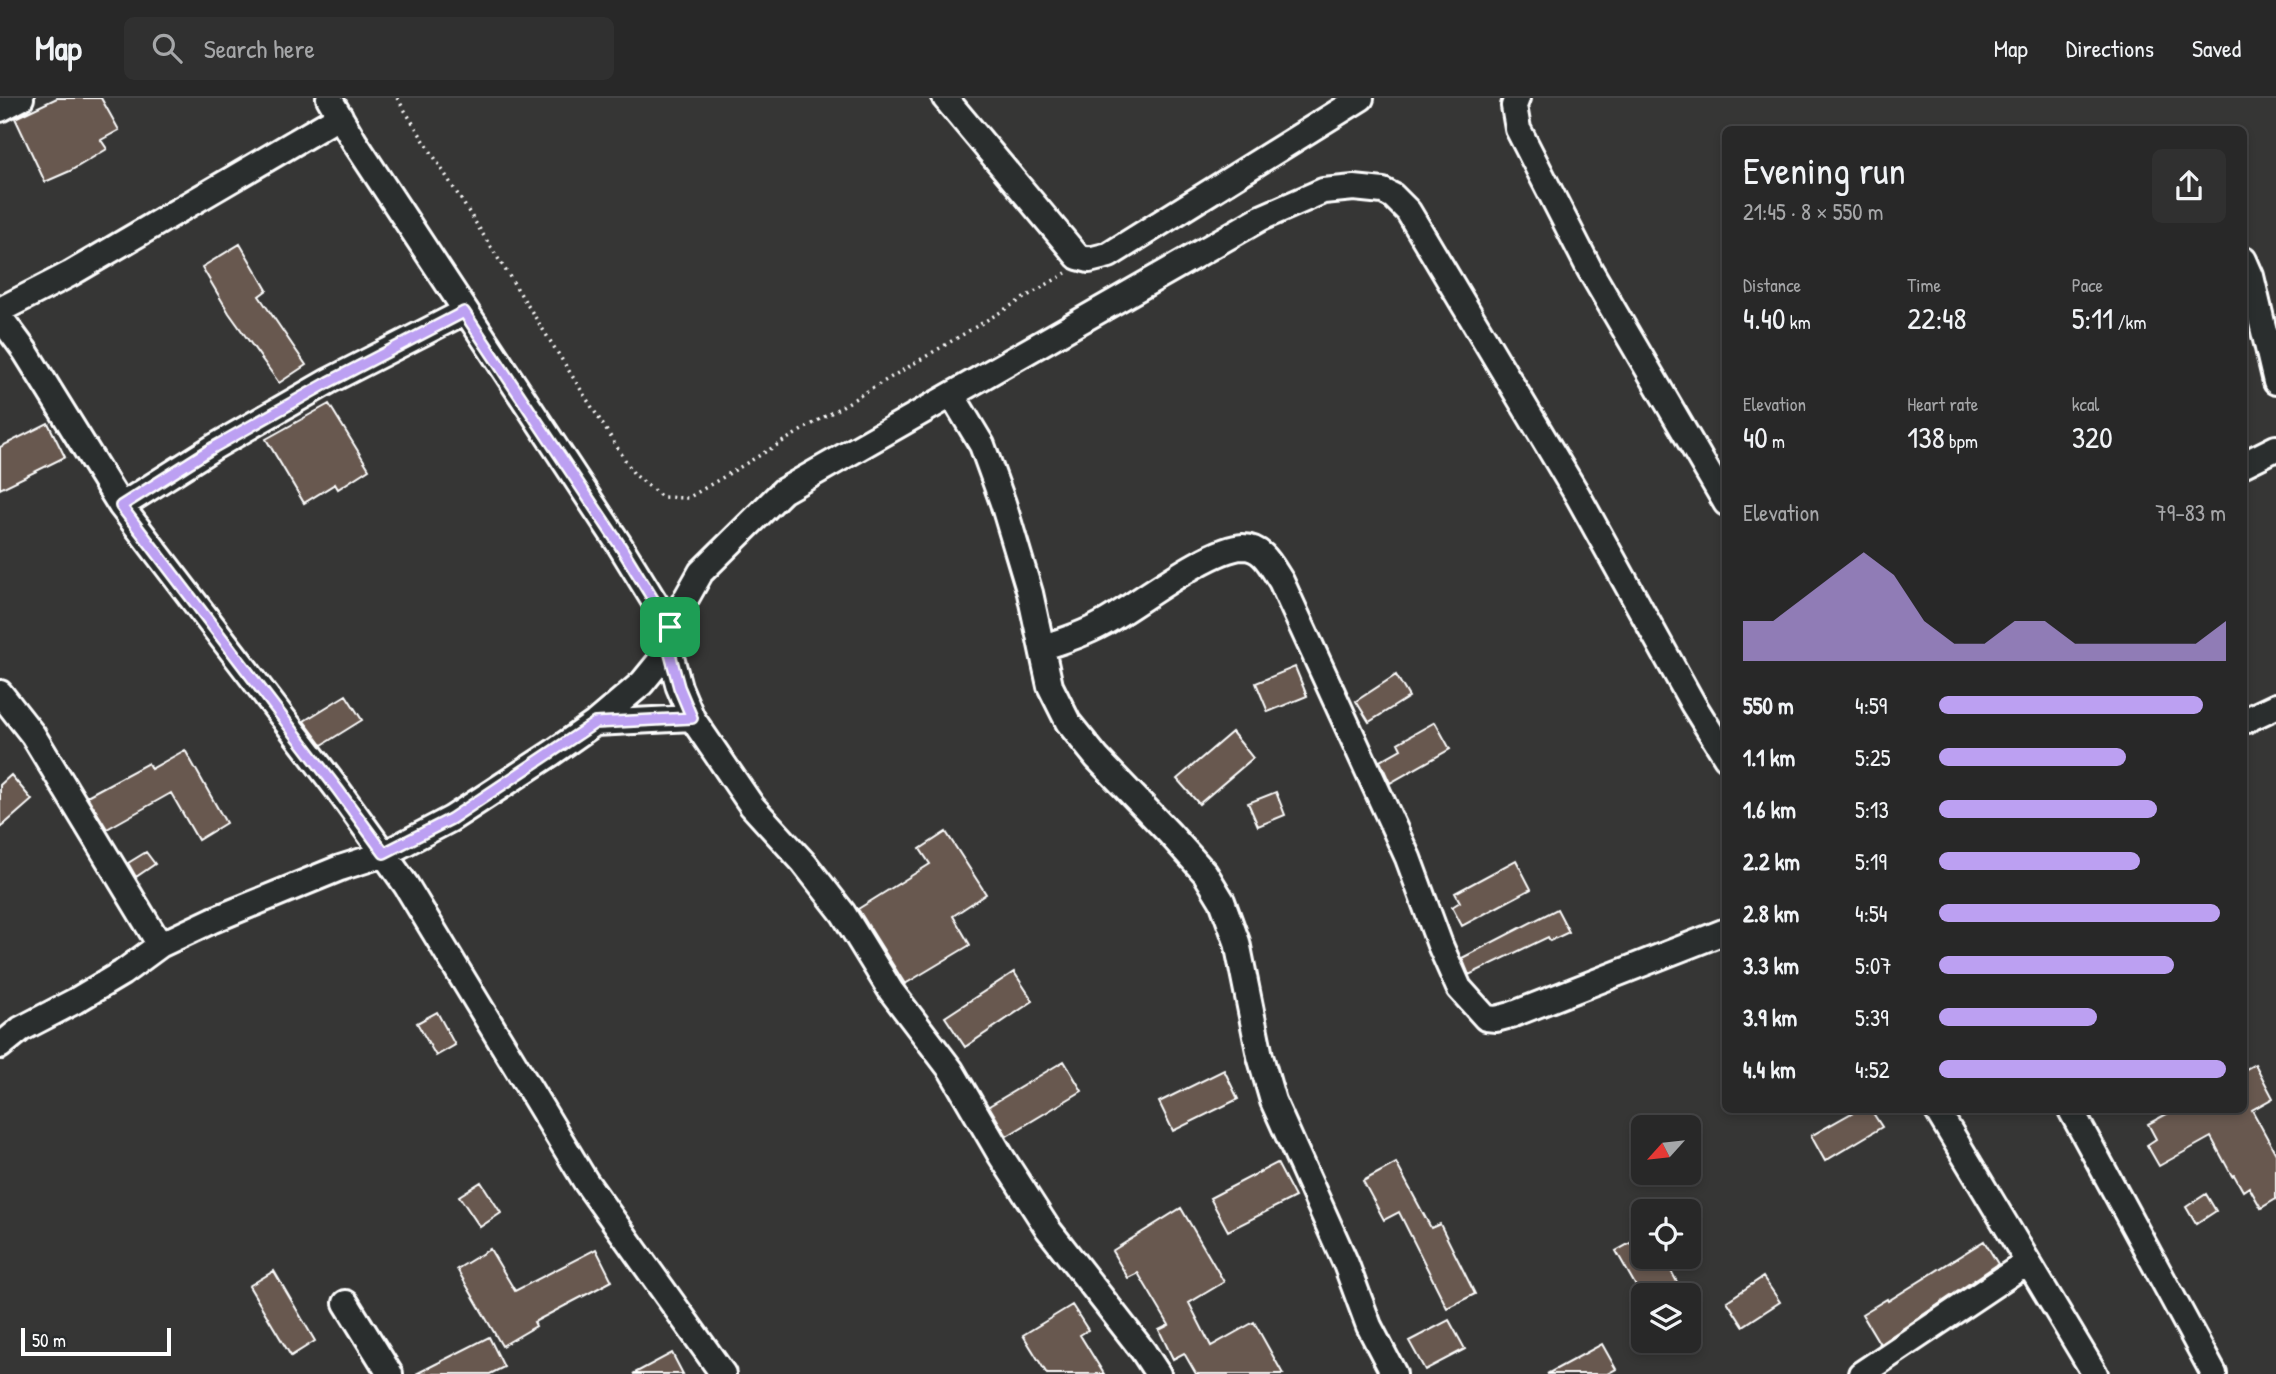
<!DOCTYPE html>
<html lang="en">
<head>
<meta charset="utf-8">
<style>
	body { margin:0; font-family:"Patrick Hand",sans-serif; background:#303030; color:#f1f3f6; height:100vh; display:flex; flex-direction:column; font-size:26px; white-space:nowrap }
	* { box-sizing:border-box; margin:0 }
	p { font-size:23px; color:#a5a6a8 }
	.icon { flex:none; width:38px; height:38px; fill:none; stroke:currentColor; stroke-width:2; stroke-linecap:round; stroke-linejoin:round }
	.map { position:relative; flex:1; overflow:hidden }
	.drawer { position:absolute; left:1722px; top:28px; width:525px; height:987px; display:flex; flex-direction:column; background:#282828; border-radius:10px; box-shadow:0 4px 10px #0003,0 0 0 2px #444445 }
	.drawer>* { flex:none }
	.needle { width:46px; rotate:243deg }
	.controls { position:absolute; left:1631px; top:1017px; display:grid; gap:14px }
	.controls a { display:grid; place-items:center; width:70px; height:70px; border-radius:10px; background:#282828; box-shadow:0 4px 10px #0003,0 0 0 2px #444445; font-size:35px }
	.scale { position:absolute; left:21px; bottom:18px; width:150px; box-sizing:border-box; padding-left:7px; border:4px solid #fff; border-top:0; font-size:19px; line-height:24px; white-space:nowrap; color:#fff; -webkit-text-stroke:5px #2a2d2e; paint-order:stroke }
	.pin { position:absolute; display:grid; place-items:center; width:60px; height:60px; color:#fff; margin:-30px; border-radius:14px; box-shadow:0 4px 10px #0006 }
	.round { display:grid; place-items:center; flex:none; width:74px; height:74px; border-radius:10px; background:#303030 }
	.head { display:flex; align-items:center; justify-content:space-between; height:119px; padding:0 21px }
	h1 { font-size:38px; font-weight:600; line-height:52px }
	.figures { display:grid; grid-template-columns:repeat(3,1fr); gap:10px; height:119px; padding:7px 21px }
	.figures div { display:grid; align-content:center }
	.figures b { font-size:30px; font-weight:600 }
	.figures small { font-size:19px; font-weight:400 }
	.figures p { font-size:19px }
	.chart { height:196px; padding:14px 21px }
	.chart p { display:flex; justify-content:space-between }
	.chart svg { width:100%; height:126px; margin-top:7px; fill:#bca0f2; opacity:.7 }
	ul { padding:0 21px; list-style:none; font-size:23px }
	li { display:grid; grid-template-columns:112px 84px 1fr; align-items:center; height:52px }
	li i { height:18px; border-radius:9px; background:#bca0f2 }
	header { display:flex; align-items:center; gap:42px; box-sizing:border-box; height:98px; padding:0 35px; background:#282828; border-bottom:2px solid #444445 }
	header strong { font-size:33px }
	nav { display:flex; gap:38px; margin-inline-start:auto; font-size:24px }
	.search { width:490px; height:63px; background:#303030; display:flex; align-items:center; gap:18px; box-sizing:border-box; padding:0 24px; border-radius:10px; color:#a5a6a8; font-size:26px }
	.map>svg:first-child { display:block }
	.building { fill:#685950; stroke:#fff; stroke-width:2 }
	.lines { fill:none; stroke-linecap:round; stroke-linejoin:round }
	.minor-casing { stroke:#fff; stroke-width:30 }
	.path { stroke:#fff; stroke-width:3.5; stroke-dasharray:2 5; stroke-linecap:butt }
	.minor { stroke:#2a2d2e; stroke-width:24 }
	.route-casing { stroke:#fff; stroke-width:14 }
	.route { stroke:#bca0f2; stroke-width:9 }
</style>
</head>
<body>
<header>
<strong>Map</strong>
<div class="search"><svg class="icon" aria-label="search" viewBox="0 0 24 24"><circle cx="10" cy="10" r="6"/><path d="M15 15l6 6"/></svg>Search here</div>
<nav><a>Map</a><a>Directions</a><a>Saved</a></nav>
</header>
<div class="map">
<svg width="2276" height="1276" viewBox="0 0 2276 1276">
	<rect width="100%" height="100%" fill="#363635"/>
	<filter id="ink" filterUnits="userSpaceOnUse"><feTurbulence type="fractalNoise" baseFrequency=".0143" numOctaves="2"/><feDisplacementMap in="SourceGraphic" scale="14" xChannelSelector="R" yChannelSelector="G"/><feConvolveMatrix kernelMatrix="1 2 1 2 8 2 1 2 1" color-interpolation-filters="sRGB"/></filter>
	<g filter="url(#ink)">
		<path class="building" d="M57,0H101L119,32L101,42L107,51L70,73L45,84L15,20Z
			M240,146L267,192L259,198L306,267L279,285L229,215L202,169Z
			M329,306L369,371L338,391L335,386L304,405L266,341Z
			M48,325L65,359L0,391V349Z
			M1295,569L1307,598L1268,614L1256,585Z
			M1396,577L1409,599L1369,624L1356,603Z
			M346,597L362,622L322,647L304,623Z
			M1435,624L1450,651L1390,685L1380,663L1401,651L1398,645Z
			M1232,634L1253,660L1199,706L1177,681Z
			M185,652L226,725L198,742L171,695L107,731L87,698L148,665L151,671Z
			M11,677L32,702L0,730V687Z
			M1276,694L1285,717L1258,728L1248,705Z
			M946,734L986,796L953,818L970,847L905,886L858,811L930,766L920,751Z
			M146,754L155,766L136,779L128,765Z
			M1516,762L1531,791L1462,828L1452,809L1460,804L1455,795Z
			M1557,811L1569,834L1550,843L1548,839L1469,877L1462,860Z
			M1014,874L1033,903L965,949L945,919Z
			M437,914L455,947L436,958L417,925Z
			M1064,963L1082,993L1007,1038L989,1008Z
			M2255,966L2273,1000L2252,1012L2276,1056V1101L2261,1110L2249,1089L2243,1093L2234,1077L2232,1078L2211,1039L2159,1068L2147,1047L2156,1041L2148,1026L2174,1012H2244V972Z
			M1224,972L1238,1001L1173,1033L1159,1004Z
			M1857,1012H1871L1882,1029L1825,1063L1811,1038Z
			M1277,1065L1295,1099L1228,1133L1210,1100Z
			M1396,1065L1431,1130L1440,1126L1475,1196L1447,1210L1399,1114L1384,1122L1363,1083Z
			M481,1084L501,1115L480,1129L459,1098Z
			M2206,1096L2216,1113L2196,1126L2186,1109Z
			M1181,1110L1224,1184L1189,1205L1211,1248L1254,1224L1283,1276H1196L1184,1255L1173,1261L1159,1232L1169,1227L1138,1175L1128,1180L1112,1153Z
			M1643,1138V1158H1663L1684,1197H1641L1616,1153Z
			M1984,1143L1998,1166L1880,1246L1862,1216L1887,1201L1888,1203Z
			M490,1151L515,1193L596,1151L612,1183L534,1224L536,1228L502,1248L457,1171Z
			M274,1173L315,1243L291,1258L249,1188Z
			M1763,1179L1780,1204L1743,1228L1727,1203Z
			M1072,1207L1088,1232L1080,1237L1104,1276H1047L1023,1237Z
			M1449,1222L1465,1251L1425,1272L1409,1243Z
			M489,1239L504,1269L490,1276H416Z
			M1602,1246L1616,1271L1607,1276H1547Z
			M672,1255L683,1276H633Z"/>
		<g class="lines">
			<g class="minor-casing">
				<path id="minor" d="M329,0L354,43L619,446L670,529
					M945,0L1078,159L1089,162L1109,157L1361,0
					M1517,0L1514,8L1518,31L1590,172L1726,405
					M0,11L21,0
					M2244,162L2251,178L2276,284
					M0,212L70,176L340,18
					M0,219L25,253L121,408L338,692L384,756L451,721L552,655L595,625L642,585L669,552L670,529L701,474L783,393L1261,120L1323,93L1354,90L1383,93L1393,98L1408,113L1578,398L1693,606L1726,659
					M952,297L982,347L1003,405L1030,495L1050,588L1068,624L1097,660L1170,736L1205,775L1222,803L1237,844L1260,958L1273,1003L1346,1166L1369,1228L1394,1276
					M2244,366L2276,350
					M121,408L214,349L329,283L464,214
					M1043,549C1063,543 1084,536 1102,526C1135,508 1209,450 1243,449C1263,449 1271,468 1281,483L1408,760L1440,847L1459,890L1486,920L1496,921L1511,917L1726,833
					M669,552L679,589L692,620L752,708L804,765L843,815L891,893L951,972L1001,1058L1048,1131L1143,1253L1158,1276
					M0,595L33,637L160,847
					M2244,623L2276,608
					M595,625L692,620
					M0,948L21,931L75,903L122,875L160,847L213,822L340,770L384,756L406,787L586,1084L723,1276
					M1937,1012L2095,1276
					M2071,1012L2214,1276
					M346,1205L390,1276
					M1861,1276L2028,1164"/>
			</g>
			<path class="path" d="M397,0L634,376L662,399L688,400L1066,175"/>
			<use href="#minor" class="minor"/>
		</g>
	</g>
	<g class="lines" filter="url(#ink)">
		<g class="route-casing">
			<path id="route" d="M464,214L619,446L670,529L669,552L679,589L692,620L595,625L451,721L384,755L338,692L121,408L214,349L329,284Z"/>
		</g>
		<use href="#route" class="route"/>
	</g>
</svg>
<div class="controls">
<a><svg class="needle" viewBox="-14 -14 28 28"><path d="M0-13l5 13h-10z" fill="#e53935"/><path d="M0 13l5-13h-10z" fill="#a5a6a8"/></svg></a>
<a><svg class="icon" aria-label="locate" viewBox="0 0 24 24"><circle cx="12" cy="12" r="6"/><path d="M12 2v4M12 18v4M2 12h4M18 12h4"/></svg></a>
<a><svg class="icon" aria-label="layers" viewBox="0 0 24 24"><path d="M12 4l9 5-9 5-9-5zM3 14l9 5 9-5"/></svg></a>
</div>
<div class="scale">50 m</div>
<div class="pin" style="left:670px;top:529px;background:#1e9e55"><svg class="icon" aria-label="arrive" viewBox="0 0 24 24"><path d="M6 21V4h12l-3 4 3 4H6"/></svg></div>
<section class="drawer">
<div class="head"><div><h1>Evening run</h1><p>21:45 · 8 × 550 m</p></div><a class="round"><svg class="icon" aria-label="share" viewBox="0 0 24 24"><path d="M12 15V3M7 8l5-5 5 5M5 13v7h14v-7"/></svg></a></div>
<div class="figures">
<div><p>Distance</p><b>4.40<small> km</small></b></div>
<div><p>Time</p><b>22:48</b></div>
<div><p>Pace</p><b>5:11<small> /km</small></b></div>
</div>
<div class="figures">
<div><p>Elevation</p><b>40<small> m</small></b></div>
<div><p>Heart rate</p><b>138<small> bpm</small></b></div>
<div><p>kcal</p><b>320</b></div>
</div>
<div class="chart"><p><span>Elevation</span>79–83 m</p>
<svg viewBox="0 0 160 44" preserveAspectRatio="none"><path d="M0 44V30L10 30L20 22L30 14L40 6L50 14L60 30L70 38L80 38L90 30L100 30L110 38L120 38L130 38L140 38L150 38L160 30V44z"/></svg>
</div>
<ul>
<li><b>550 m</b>4:59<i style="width:92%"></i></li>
<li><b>1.1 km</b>5:25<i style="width:65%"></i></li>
<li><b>1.6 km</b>5:13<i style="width:76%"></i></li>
<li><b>2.2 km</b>5:19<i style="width:70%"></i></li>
<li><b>2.8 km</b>4:54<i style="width:98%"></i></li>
<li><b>3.3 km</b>5:07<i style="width:82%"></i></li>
<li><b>3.9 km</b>5:39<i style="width:55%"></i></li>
<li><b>4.4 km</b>4:52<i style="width:100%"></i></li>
</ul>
</section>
</div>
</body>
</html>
